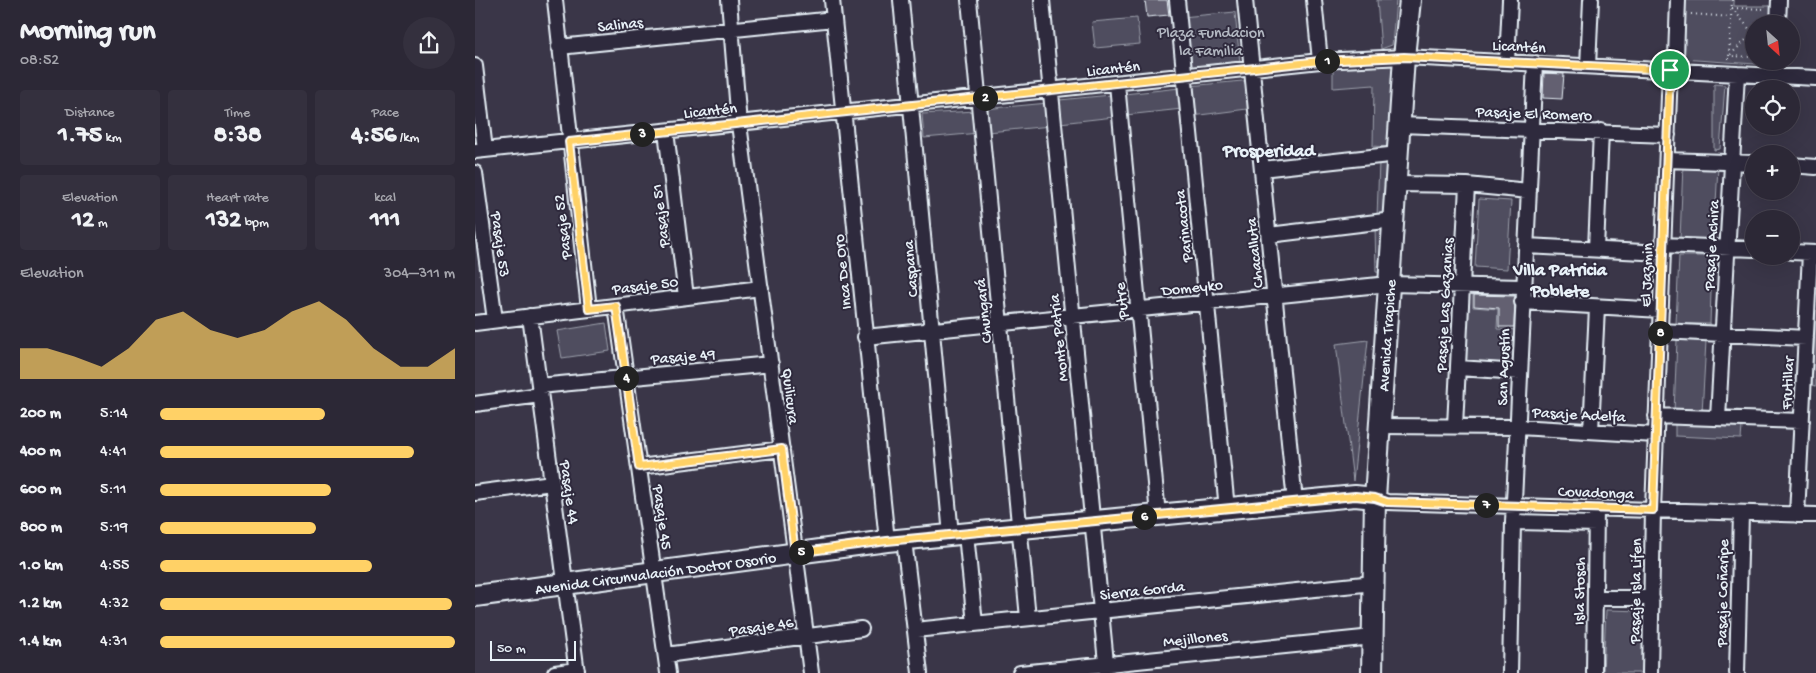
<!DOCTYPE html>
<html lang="en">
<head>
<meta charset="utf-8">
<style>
	body { margin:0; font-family:"Gochi Hand",sans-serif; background:#34303e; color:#f1f3f6; height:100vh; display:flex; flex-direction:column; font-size:19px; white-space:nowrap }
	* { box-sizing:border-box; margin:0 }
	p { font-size:16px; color:#a6a6ad }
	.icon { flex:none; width:28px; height:28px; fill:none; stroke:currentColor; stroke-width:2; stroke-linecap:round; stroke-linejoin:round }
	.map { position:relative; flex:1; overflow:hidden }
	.details { display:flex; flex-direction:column; background:#2c2836; width:475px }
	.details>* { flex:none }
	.needle { width:32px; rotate:153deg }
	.controls { position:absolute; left:1270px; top:15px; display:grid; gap:10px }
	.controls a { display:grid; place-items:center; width:55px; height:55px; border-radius:50%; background:#2c2836; box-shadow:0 5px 20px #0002,0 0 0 1px #484451; font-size:25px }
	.scale { position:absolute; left:15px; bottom:12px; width:86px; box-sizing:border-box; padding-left:5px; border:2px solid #e8f1f8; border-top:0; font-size:14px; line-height:18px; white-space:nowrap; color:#e8f1f8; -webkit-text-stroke:4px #2f2a3d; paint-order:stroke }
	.pin { position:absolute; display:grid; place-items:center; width:42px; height:42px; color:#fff; margin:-21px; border:2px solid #fff; border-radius:50%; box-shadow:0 1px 5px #0007 }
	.km { position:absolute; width:25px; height:25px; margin:-12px; border-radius:50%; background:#222; color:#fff; font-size:14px; line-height:25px; text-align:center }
	.round { display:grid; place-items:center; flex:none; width:52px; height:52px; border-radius:26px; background:#34303e }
	.head { display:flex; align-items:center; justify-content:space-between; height:85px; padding:0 20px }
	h1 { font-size:28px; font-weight:700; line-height:38px }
	.figures { display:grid; grid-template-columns:repeat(3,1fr); gap:8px; height:85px; padding:5px 20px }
	.figures div { display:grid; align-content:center; border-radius:5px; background:#34303e; text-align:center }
	.figures b { font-size:25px; font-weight:700 }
	.figures small { font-size:14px; font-weight:400 }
	.figures p { font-size:14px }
	.chart { height:140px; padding:10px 20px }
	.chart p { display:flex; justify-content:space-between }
	.chart svg { width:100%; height:90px; margin-top:5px; fill:#ffd166; opacity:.7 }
	ul { padding:0 20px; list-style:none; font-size:16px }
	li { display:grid; grid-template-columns:80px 60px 1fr; align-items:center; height:38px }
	li i { height:12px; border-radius:6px; background:#ffd166 }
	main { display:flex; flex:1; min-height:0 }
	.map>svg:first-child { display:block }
	.green { fill:#504e5f; stroke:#9ca0ac }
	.building { fill:#636171; stroke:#e8f1f8 }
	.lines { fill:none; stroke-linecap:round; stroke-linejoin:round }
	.street-casing { stroke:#e8f1f8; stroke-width:18 }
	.secondary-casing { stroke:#e8f1f8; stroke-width:24 }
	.path { stroke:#e8f1f8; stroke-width:2; stroke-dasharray:1 4; stroke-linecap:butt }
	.street { stroke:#2f2a3d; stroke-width:14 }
	.secondary { stroke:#2f2a3d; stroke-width:20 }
	.route-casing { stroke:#fff; stroke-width:10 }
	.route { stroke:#ffd166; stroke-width:6 }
	.labels { text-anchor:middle; stroke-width:4; stroke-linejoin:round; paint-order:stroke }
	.street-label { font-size:16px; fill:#e8f1f8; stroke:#2f2a3d }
	.park-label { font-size:16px; fill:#b3b8c2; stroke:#2f2a3d }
	.neighbourhood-label { font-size:18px; font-weight:bold; fill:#e8f1f8; stroke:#2f2a3d }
</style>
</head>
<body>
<main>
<section class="details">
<div class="head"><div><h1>Morning run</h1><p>08:52</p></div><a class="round"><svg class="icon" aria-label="share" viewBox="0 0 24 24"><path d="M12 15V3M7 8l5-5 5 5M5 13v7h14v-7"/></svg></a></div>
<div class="figures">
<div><p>Distance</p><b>1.75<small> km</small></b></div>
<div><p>Time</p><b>8:38</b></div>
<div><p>Pace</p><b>4:56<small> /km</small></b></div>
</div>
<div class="figures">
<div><p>Elevation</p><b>12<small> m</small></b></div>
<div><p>Heart rate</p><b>132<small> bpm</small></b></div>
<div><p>kcal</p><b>111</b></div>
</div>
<div class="chart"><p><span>Elevation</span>304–311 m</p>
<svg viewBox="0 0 160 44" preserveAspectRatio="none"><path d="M0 44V29L10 29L20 33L30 38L40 29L50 15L60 11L70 20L80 24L90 20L100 11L110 6L120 15L130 29L140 38L150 38L160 29V44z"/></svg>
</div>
<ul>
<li><b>200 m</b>5:14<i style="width:56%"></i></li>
<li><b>400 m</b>4:41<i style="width:86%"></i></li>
<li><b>600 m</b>5:11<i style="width:58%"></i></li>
<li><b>800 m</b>5:19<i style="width:53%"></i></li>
<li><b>1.0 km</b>4:55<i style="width:72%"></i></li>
<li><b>1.2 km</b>4:32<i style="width:99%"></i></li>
<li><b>1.4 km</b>4:31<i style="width:100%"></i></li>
</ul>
</section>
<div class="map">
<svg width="1341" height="673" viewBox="0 0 1341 673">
	<rect width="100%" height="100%" fill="#3a3648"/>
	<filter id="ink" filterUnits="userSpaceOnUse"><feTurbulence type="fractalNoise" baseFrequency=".02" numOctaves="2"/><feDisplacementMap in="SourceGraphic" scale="10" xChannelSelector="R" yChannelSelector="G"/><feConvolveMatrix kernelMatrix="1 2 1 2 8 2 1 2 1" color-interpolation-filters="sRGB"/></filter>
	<g filter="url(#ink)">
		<path class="green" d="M902,0H921L917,45L906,49Z
			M1205,0H1259V6H1300L1299,24H1279V61H1297L1296,65L1206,59Z
			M760,12L765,63L712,68L707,17Z
			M662,18L665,44L620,48L617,22Z
			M920,63L912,147L898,146L899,85L858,88V67Z
			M778,80L780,108L717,116L714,86Z
			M1239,84L1250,85L1245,149L1239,150Z
			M705,88L707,109L651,115L649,94Z
			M636,95L639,117L585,123L584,100Z
			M573,103L576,126L513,132L509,109Z
			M501,111L504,133L449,138L447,114Z
			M916,160L913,216L902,217L904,161Z
			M1208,165L1243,166L1239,241L1205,239Z
			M1004,199L1036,201L1032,269L1000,267Z
			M900,226H912L910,273L901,272Z
			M1204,256H1237L1235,324H1201Z
			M987,287H998V307L1023,309L1022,329L1045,330L1043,371L984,367Z
			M1341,310V386L1337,385Z
			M131,323L135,351L87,358L82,331Z
			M893,340L878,481L861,344Z
			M1202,340L1231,341L1227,413L1199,412Z
			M1200,422L1267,427L1266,439L1200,436Z
			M1052,508L1118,511V520L1051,517Z
			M1131,610L1169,611L1168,673H1128Z"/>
		<path class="building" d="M670,0H692L694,15L672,17Z
			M1069,73L1089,74L1087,99L1068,98Z
			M999,295L1040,296L1039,327H1024V308L999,306Z"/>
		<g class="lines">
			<g class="street-casing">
				<path id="street" d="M80,0L114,309
					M254,0L264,124L336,673
					M357,0L412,541
					M426,0L476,535
					M494,0L553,618
					M567,0L632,673
					M702,0L752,509
					M770,0L820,502
					M839,0L845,61
					M1303,24L1304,0
					M84,47L359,19
					M1032,62L1035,0
					M0,66L10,150
					M1113,66L1116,0
					M1300,76L1301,61
					M642,84L683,515
					M925,125L1193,135
					M191,131L211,297
					M0,151L845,61L929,57L1341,78
					M1192,160L1279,163
					M1316,165L1341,167
					M787,169L923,154
					M0,173L20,320
					M921,184L992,185L1054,191
					M794,235L918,220
					M1188,245L1279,249
					M1051,246L1188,253
					M1121,249L1126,131
					M1316,252L1341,253
					M1047,302L1186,310
					M141,306L193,673
					M55,316L102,673
					M0,323L286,288
					M1185,331L1331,338
					M390,337L914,284L1048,287
					M983,368L1045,372
					M64,386L296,364
					M0,404L65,395
					M1181,416L1327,421
					M1243,418L1262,74
					M905,426L1042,427L1181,435
					M980,426L992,185
					M1116,431L1122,308
					M164,467L307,449
					M0,493L77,483
					M900,498L912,502L1341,515
					M1322,515L1335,253
					M1038,522L1121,524
					M491,534L500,624
					M429,540L445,673
					M1120,598H1177
					M440,630L899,583
					M191,655L386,629
					M80,673L102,670
					M545,673L898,637
					M1035,673L1038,522L1060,63
					M1119,673L1121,509
					M1175,673L1178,510L1195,70L1201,57L1203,0
					M1262,673L1266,513"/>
			</g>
			<g class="secondary-casing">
				<g id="secondary">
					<path id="s1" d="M0,596L412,541L880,496L900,498"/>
					<path id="s2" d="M897,673L900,498L929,57L935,0"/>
				</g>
			</g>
			<path class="path" d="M1257,0L1254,56L1279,57
				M1257,8L1292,9
				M1257,8L1276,31
				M1216,14L1256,17
				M1286,24L1291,18
				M1279,31L1276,34L1279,36
				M1273,37L1279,39
				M1254,59V56L1276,35"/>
			<use href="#street" class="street"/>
			<use href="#secondary" class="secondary"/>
		</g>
	</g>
	<g class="lines" filter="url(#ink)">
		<g class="route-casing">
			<path id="route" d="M929,57L1195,70L1178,510L912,502L900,498L880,496L412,541L320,553L307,449L164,467L141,306L114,309L94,142L845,61Z"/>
		</g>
		<use href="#route" class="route"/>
	</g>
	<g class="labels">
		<g class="street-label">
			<text transform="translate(145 23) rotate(-6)" y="6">Salinas</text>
			<text transform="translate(1044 45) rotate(3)" y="6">Licantén</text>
			<text transform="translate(638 67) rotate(-6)" y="6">Licantén</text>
			<text transform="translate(235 109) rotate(-6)" y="6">Licantén</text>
			<text transform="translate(1059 112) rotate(2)" y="6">Pasaje El Romero</text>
			<text transform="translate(184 216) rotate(-97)" y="6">Pasaje 51</text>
			<text transform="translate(707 226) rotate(-96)" y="6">Parinacota</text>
			<text transform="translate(86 227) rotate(-97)" y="6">Pasaje 52</text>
			<text transform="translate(27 244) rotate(82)" y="6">Pasaje 53</text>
			<text transform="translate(1235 245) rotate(-87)" y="6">Pasaje Achira</text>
			<text transform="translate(778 253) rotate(-96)" y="6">Chacalluta</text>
			<text transform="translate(434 269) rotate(-95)" y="6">Caspana</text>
			<text transform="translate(366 272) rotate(-96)" y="6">Inca De Oro</text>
			<text transform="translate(1170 275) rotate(-88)" y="6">El Jazmin</text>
			<text transform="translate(170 284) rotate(-7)" y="6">Pasaje 50</text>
			<text transform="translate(717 286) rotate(-6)" y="6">Domeyko</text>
			<text transform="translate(645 301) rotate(-96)" y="6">Putre</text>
			<text transform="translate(968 305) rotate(-87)" y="6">Pasaje Las Gazanias</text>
			<text transform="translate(507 311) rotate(-96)" y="6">Chungará</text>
			<text dy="6" stroke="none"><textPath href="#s2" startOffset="338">Avenida Trapiche</textPath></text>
			<text transform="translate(582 338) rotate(-96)" y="6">Monte Patria</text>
			<text transform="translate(208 355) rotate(-5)" y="6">Pasaje 49</text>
			<text transform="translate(1027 367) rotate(-88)" y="6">San Agustín</text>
			<text transform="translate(1311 383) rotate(-87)" y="6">Frutillar</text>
			<text transform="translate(317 396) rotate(83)" y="6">Quilicura</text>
			<text transform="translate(1104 413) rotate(3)" y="6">Pasaje Adelfa</text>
			<text transform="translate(1121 491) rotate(2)" y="6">Covadonga</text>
			<text transform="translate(96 492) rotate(82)" y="6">Pasaje 44</text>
			<text transform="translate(189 517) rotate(82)" y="6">Pasaje 45</text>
			<text dy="6" stroke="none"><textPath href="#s1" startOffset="182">Avenida Circunvalación Doctor Osorio</textPath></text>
			<text transform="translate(667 589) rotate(-6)" y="6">Sierra Gorda</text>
			<text transform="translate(1103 591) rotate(-89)" y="6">Isla Stosch</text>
			<text transform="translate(1159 591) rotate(-89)" y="6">Pasaje Isla Lifen</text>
			<text transform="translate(1246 593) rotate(-89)" y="6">Pasaje Coñaripe</text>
			<text transform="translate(286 625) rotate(-8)" y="6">Pasaje 46</text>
			<text transform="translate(720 637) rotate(-6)" y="6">Mejillones</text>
		</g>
		<g class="park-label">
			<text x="736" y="37">Plaza Fundacion<tspan x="736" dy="18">la Familia</tspan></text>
		</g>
		<g class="neighbourhood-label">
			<text x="794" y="156">Prosperidad</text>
			<text x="1085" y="275">Villa Patricia<tspan x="1085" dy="21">Poblete</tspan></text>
		</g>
	</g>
</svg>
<div class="controls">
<a><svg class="needle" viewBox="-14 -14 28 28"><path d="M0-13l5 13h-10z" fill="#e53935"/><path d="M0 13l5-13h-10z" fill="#a6a6ad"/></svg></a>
<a><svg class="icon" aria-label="locate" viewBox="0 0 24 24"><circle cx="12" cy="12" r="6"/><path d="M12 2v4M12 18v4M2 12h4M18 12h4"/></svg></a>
<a>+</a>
<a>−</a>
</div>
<div class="scale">50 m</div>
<div class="pin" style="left:1195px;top:70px;background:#1e9e55"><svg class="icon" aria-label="arrive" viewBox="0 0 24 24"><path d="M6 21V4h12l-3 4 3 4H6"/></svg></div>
<b class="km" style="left:852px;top:61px">1</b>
<b class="km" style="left:510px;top:98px">2</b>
<b class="km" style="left:167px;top:134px">3</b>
<b class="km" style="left:151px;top:378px">4</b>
<b class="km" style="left:326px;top:552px">5</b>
<b class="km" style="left:669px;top:517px">6</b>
<b class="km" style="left:1011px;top:505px">7</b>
<b class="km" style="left:1185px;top:333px">8</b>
</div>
</main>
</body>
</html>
